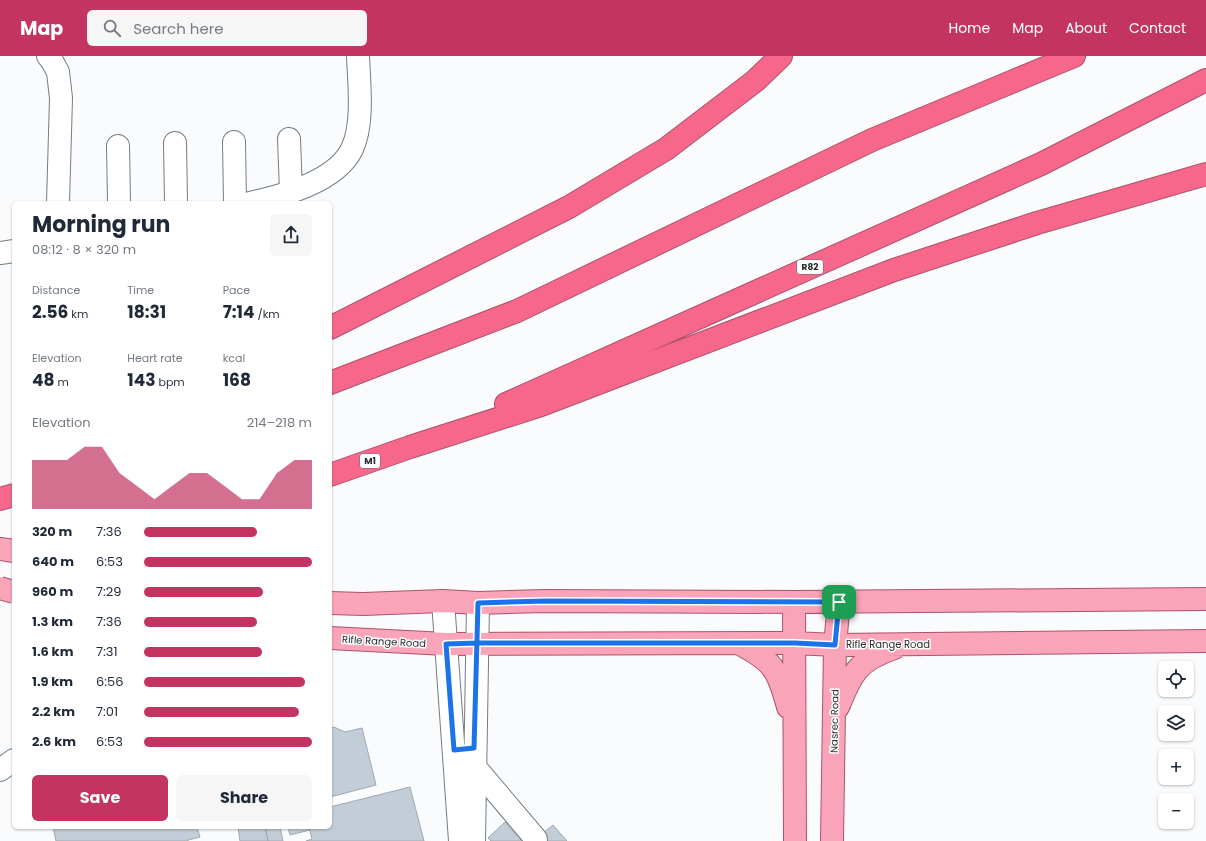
<!DOCTYPE html>
<html lang="en">
<head>
<meta charset="utf-8">
<style>
	body { margin:0; font-family:Poppins,sans-serif; background:#f6f6f7; color:#1f2937; height:100vh; display:flex; flex-direction:column; font-size:15px; white-space:nowrap }
	* { box-sizing:border-box; margin:0 }
	p { font-size:13px; color:#747a83 }
	.icon { flex:none; width:22px; height:22px; fill:none; stroke:currentColor; stroke-width:2; stroke-linecap:round; stroke-linejoin:round }
	.map { position:relative; flex:1; overflow:hidden }
	.sheet { position:absolute; left:12px; top:145px; width:320px; height:628px; display:flex; flex-direction:column; background:#fff; border-radius:6px; box-shadow:0 1px 3px #0004 }
	.sheet>* { flex:none }
	.tools { position:absolute; left:1158px; top:605px; display:grid; gap:8px }
	.tools a { display:grid; place-items:center; width:36px; height:36px; border-radius:6px; background:#fff; box-shadow:0 1px 3px #0004; font-size:20px }
	.pin { position:absolute; display:grid; place-items:center; width:34px; height:34px; color:#fff; margin:-17px; border-radius:8px; box-shadow:0 2px 6px #0006 }
	.round { display:grid; place-items:center; flex:none; width:42px; height:42px; border-radius:6px; background:#f6f6f7 }
	.head { display:flex; align-items:center; justify-content:space-between; height:68px; padding:0 20px }
	h1 { font-size:22px; font-weight:700; line-height:30px }
	.metrics { display:grid; grid-template-columns:repeat(3,1fr); gap:6px; height:68px; padding:4px 20px }
	.metrics div { display:grid; align-content:center }
	.metrics b { font-size:17px; font-weight:700 }
	.metrics small { font-size:11px; font-weight:400 }
	.metrics p { font-size:11px }
	.chart { height:112px; padding:8px 20px }
	.chart p { display:flex; justify-content:space-between }
	.chart svg { width:100%; height:72px; margin-top:4px; fill:#c33560; opacity:.7 }
	.action { display:flex; gap:8px; margin-top:auto; padding:8px 20px }
	.action a { flex:1; height:46px; border-radius:6px; background:#c33560; color:#fff; font-size:16px; font-weight:700; line-height:46px; text-align:center }
	.action a+a { background:#f6f6f7; color:#1f2937 }
	ul { padding:0 20px; list-style:none; font-size:13px }
	li { display:grid; grid-template-columns:64px 48px 1fr; align-items:center; height:30px }
	li i { height:10px; border-radius:5px; background:#c33560 }
	header { display:flex; align-items:center; gap:24px; box-sizing:border-box; height:56px; padding:0 20px; background:#c33560; color:#fff }
	header strong { font-size:19px }
	nav { display:flex; gap:22px; margin-inline-start:auto; font-size:14px }
	.search { width:280px; height:36px; background:#f6f6f7; display:flex; align-items:center; gap:10px; box-sizing:border-box; padding:0 14px; border-radius:6px; color:#747a83; font-size:15px }
	.map>svg:first-child { display:block }
	.building { fill:#c2cdd7; stroke:#9ea9b2 }
	.lines { fill:none; stroke-linecap:round; stroke-linejoin:round }
	.minor-casing { stroke:#737d86; stroke-width:24 }
	.major-casing { stroke:#ae526b; stroke-width:24 }
	.highway-casing { stroke:#ae526b; stroke-width:24 }
	.minor { stroke:#fff; stroke-width:22 }
	.major { stroke:#faa4ba; stroke-width:22 }
	.highway { stroke:#f7678c; stroke-width:22 }
	.major-bridge-casing { stroke:#ae526b; stroke-width:24; stroke-linecap:butt }
	.major-bridge { stroke:#faa4ba; stroke-width:22 }
	.route-casing { stroke:#fff; stroke-width:8 }
	.route { stroke:#1a73e8; stroke-width:5 }
	.labels { text-anchor:middle; stroke-width:3; stroke-linejoin:round; paint-order:stroke }
	.shield { fill:#fff; stroke:#676b6d; stroke-width:1 }
	.shield-label { font-size:9px; font-weight:bold; fill:#262b2e }
	.street-label { font-size:10px; fill:#262b2e; stroke:#fff }
</style>
</head>
<body>
<header>
<strong>Map</strong>
<div class="search"><svg class="icon" aria-label="search" viewBox="0 0 24 24"><circle cx="10" cy="10" r="6"/><path d="M15 15l6 6"/></svg>Search here</div>
<nav><a>Home</a><a>Map</a><a>About</a><a>Contact</a></nav>
</header>
<div class="map">
<svg width="1206" height="785" viewBox="0 0 1206 785">
	<rect width="100%" height="100%" fill="#f9fbfd"/>
	<path class="building" d="M334,671L345,676L362,672L376,729L330,741V672Z
		M410,731L424,785H306L312,783L309,771H330V751Z
		M505,766L522,785H491L488,782Z
		M553,769L567,785H535L536,783Z
		M53,771H197L200,781L188,784V785H56Z
		M238,771H265L268,785H240Z
		M265,771H280L283,785H268Z
		M288,771H309L310,774L290,779Z"/>
	<g class="lines">
		<g class="minor-casing">
			<path id="minor" d="M48,0L52,5L58,16L61,42L58,147
				M289,83L291,136
				M234,86L235,147
				M175,87L176,147
				M118,90L119,147
				M250,147C282,140 336,126 352,93C364,68 359,27 358,0
				M0,197L14,195
				M443,545L460,785
				M475,711L536,783
				M0,714L14,704
				M474,785L478,547"/>
		</g>
		<g class="major-casing">
			<path id="major" d="M0,493L14,495
				M794,546L795,785
				M330,547L363,548L443,545L478,547L546,545L794,546L1206,543
				M330,582L446,588L795,587L835,589L1206,585
				M740,588C774,606 778,614 788,651
				M838,651C853,616 857,605 894,592
				M832,785L835,589L839,546"/>
		</g>
		<g class="highway-casing">
			<path id="highway" d="M330,272L569,151L666,93L755,25L781,0
				M330,327L517,255L872,84L1074,0
				M506,348L1041,108L1206,24
				M330,419L410,391L541,349L894,214L1037,167L1206,118
				M0,443L14,439"/>
		</g>
		<use href="#minor" class="minor"/>
		<use href="#major" class="major"/>
		<use href="#highway" class="highway"/>
		<g class="major-bridge-casing">
			<path id="major-bridge" d="M0,532L14,536"/>
		</g>
		<use href="#major-bridge" class="major-bridge"/>
	</g>
	<g class="lines">
		<g class="route-casing">
			<path id="route" d="M839,546L546,545L478,547L474,692L454,694L446,588L477,587H795L835,589L839,546"/>
		</g>
		<use href="#route" class="route"/>
	</g>
	<g class="labels">
		<g class="shield">
			<rect x="797" y="204" width="26" height="14" rx="3"/>
			<rect x="360" y="398" width="20" height="14" rx="3"/>
		</g>
		<g class="shield-label">
			<text x="810" y="214">R82</text>
			<text x="370" y="408">M1</text>
		</g>
		<g class="street-label">
			<text transform="translate(384 585) rotate(3)" y="4">Rifle Range Road</text>
			<text x="888" y="592">Rifle Range Road</text>
			<text transform="translate(834 665) rotate(-89)" y="4">Nasrec Road</text>
		</g>
	</g>
</svg>
<div class="tools">
<a><svg class="icon" aria-label="locate" viewBox="0 0 24 24"><circle cx="12" cy="12" r="6"/><path d="M12 2v4M12 18v4M2 12h4M18 12h4"/></svg></a>
<a><svg class="icon" aria-label="layers" viewBox="0 0 24 24"><path d="M12 4l9 5-9 5-9-5zM3 14l9 5 9-5"/></svg></a>
<a>+</a>
<a>−</a>
</div>
<div class="pin" style="left:839px;top:546px;background:#1e9e55"><svg class="icon" aria-label="arrive" viewBox="0 0 24 24"><path d="M6 21V4h12l-3 4 3 4H6"/></svg></div>
<section class="sheet">
<div class="head"><div><h1>Morning run</h1><p>08:12 · 8 × 320 m</p></div><a class="round"><svg class="icon" aria-label="share" viewBox="0 0 24 24"><path d="M12 15V3M7 8l5-5 5 5M5 13v7h14v-7"/></svg></a></div>
<div class="metrics">
<div><p>Distance</p><b>2.56<small> km</small></b></div>
<div><p>Time</p><b>18:31</b></div>
<div><p>Pace</p><b>7:14<small> /km</small></b></div>
</div>
<div class="metrics">
<div><p>Elevation</p><b>48<small> m</small></b></div>
<div><p>Heart rate</p><b>143<small> bpm</small></b></div>
<div><p>kcal</p><b>168</b></div>
</div>
<div class="chart"><p><span>Elevation</span>214–218 m</p>
<svg viewBox="0 0 160 44" preserveAspectRatio="none"><path d="M0 44V14L10 14L20 14L30 6L40 6L50 22L60 30L70 38L80 30L90 22L100 22L110 30L120 38L130 38L140 22L150 14L160 14V44z"/></svg>
</div>
<ul>
<li><b>320 m</b>7:36<i style="width:67%"></i></li>
<li><b>640 m</b>6:53<i style="width:100%"></i></li>
<li><b>960 m</b>7:29<i style="width:71%"></i></li>
<li><b>1.3 km</b>7:36<i style="width:67%"></i></li>
<li><b>1.6 km</b>7:31<i style="width:70%"></i></li>
<li><b>1.9 km</b>6:56<i style="width:96%"></i></li>
<li><b>2.2 km</b>7:01<i style="width:92%"></i></li>
<li><b>2.6 km</b>6:53<i style="width:100%"></i></li>
</ul>
<div class="action"><a>Save</a><a>Share</a></div>
</section>
</div>
</body>
</html>
